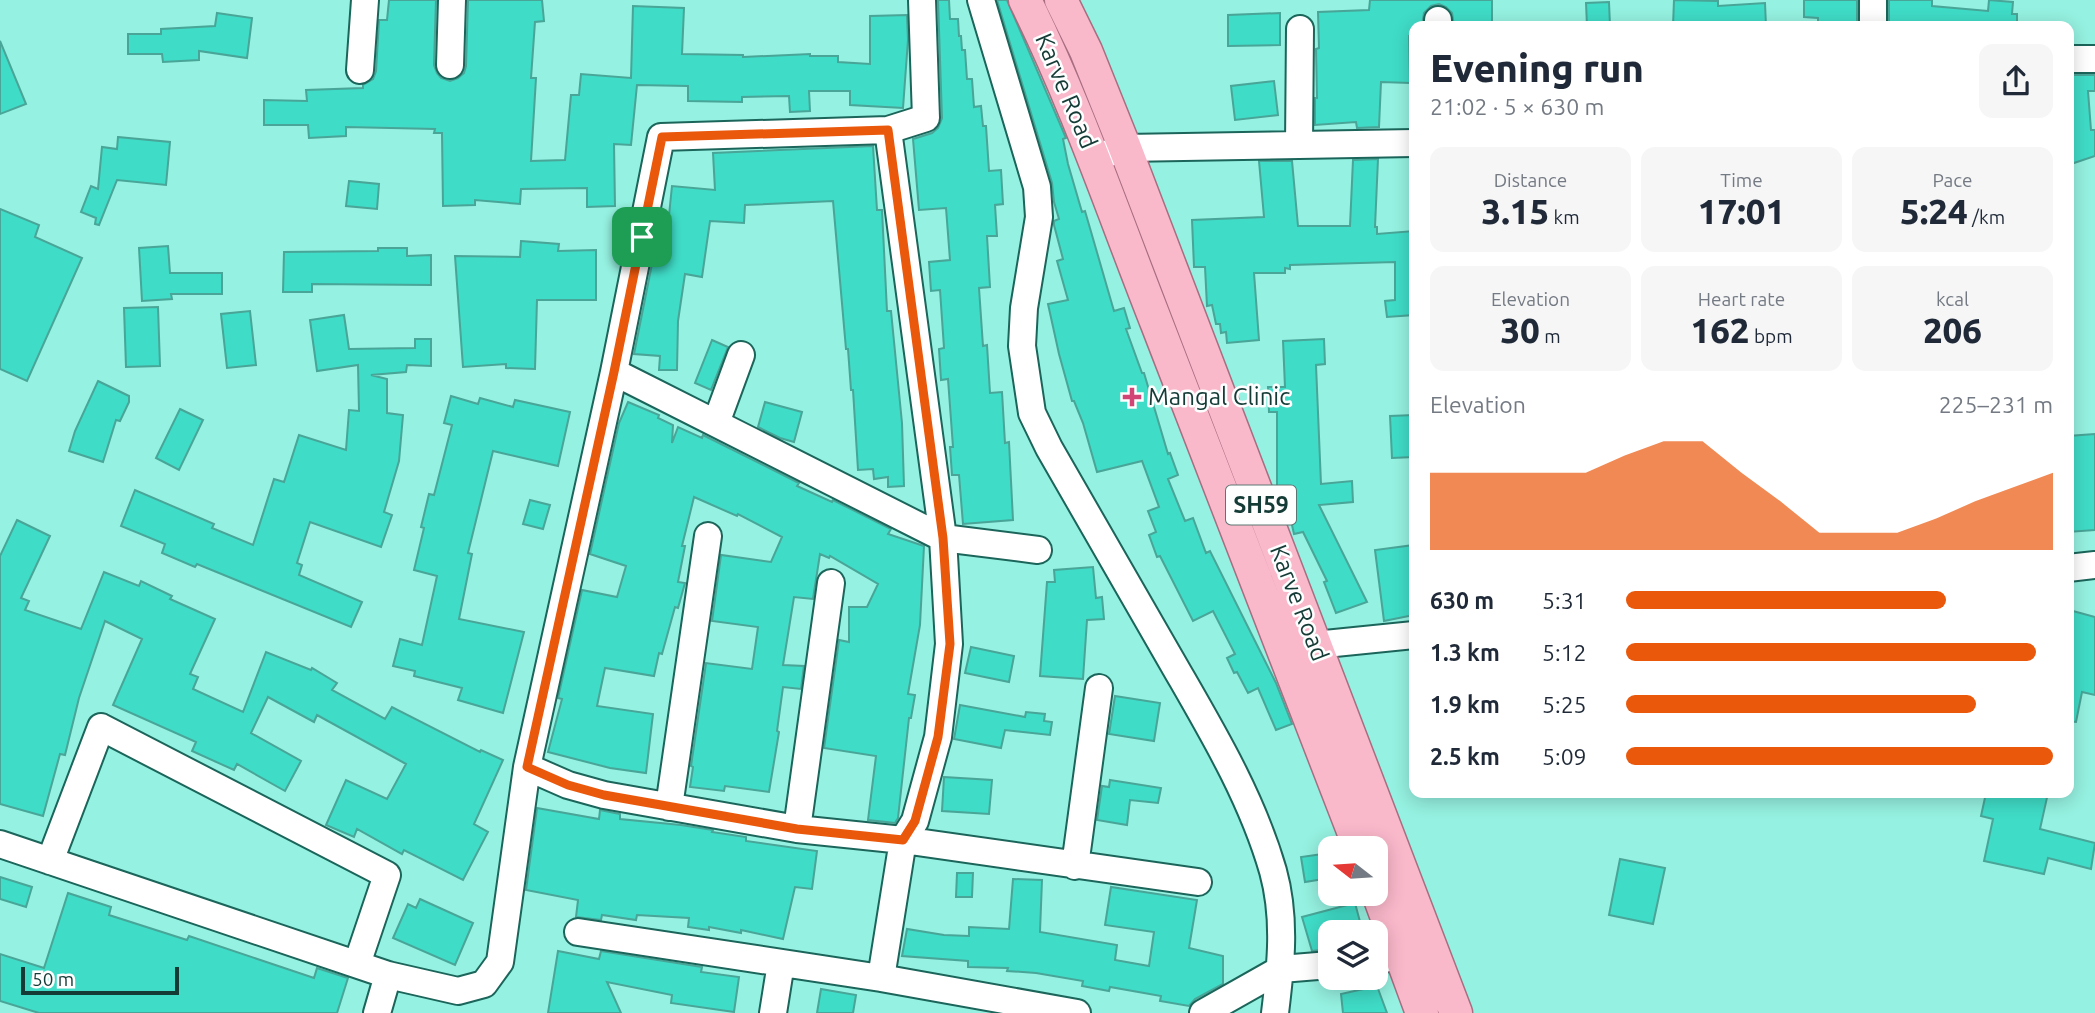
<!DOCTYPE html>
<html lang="en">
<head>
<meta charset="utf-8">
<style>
	body { margin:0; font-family:Ubuntu,sans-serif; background:#f6f6f7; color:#1f2937; height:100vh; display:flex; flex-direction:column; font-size:26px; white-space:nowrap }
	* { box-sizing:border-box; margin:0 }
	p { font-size:23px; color:#747a83 }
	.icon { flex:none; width:38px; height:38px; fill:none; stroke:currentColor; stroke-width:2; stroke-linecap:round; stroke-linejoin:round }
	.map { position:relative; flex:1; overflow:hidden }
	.panel { position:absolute; left:1409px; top:21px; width:665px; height:777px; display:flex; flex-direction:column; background:#fff; border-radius:14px; box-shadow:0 4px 18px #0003 }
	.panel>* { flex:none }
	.needle { width:46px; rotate:287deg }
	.controls { position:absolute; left:1318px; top:836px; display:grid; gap:14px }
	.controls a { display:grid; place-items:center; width:70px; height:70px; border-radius:14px; background:#fff; box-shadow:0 4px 18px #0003; font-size:35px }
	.scale { position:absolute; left:21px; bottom:18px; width:158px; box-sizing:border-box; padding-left:7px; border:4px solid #143b36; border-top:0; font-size:19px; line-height:24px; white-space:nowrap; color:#143b36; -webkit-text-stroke:5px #fefefe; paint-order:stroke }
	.pin { position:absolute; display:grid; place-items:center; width:60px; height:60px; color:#fff; margin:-30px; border-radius:14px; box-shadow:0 4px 10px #0006 }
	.round { display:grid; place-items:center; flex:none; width:74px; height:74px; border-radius:14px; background:#f6f6f7 }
	.headline { display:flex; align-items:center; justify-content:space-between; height:119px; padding:0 21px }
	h1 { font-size:38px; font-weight:800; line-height:52px }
	.metrics { display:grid; grid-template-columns:repeat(3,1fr); gap:10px; height:119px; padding:7px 21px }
	.metrics div { display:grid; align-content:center; border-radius:14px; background:#f6f6f7; text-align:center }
	.metrics b { font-size:35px; font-weight:800 }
	.metrics small { font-size:19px; font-weight:400 }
	.metrics p { font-size:19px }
	.chart { height:196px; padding:14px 21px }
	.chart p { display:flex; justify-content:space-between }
	.chart svg { width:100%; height:126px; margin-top:7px; fill:#ea580c; opacity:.7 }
	ul { padding:0 21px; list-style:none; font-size:23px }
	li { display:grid; grid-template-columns:112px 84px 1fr; align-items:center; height:52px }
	li i { height:18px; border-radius:9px; background:#ea580c }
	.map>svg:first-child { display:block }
	.building { fill:#3fdcc7; stroke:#48a597; stroke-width:2 }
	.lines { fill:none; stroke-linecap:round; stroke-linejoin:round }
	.minor-casing { stroke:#1b655b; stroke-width:30 }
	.major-casing { stroke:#a76e81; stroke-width:35 }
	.minor { stroke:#fff; stroke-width:26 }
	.major { stroke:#fab8cb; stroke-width:32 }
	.route-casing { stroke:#fff; stroke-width:14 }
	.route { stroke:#ea580c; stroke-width:9 }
	.poi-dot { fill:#d04476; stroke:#fefefe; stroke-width:2.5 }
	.labels { text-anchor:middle; stroke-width:5; stroke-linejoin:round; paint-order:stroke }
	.shield { fill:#fefefe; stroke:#5a7672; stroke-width:2 }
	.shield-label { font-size:23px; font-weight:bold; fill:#143b36 }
	.street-label { font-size:24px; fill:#143b36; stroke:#fefefe }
	.poi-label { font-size:24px; fill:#143b36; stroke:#fefefe; text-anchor:start }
</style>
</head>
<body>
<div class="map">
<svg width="2095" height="1013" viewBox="0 0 2095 1013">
	<rect width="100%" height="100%" fill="#95f1e1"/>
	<path class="building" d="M389,0H436L434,65L437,73L441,78L450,81L458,78L464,73L466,66L468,0H542L544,21L535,22L531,78H536L531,161L565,160L571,95H579L581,74L631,78L633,6L684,8L682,54L743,55V57L810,54V56H838V62L870,64V16L907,15L908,40L903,108L850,105V91H809L810,111L790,112L789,96L742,97V102L688,101V86L637,85L631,145L614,144L615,206L587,207V188L521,189L520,204L475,200V205L443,206L442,133H434L435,129L346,127V136L309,138L308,125H264V100L307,101L306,90L363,88V85L373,79L376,71L379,20H387Z
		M938,0H949L950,19H958L959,36H961L962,50H965L967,79H972L974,107L981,106L983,126H986L989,171L1001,170L1003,204L995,205L997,236H987L990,287L979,288L983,346L987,345L990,393L1002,392L1005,443L1009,442L1013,520L963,524L959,475H952L950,447H953L948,379L941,380L939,349L944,348L940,290L931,291L929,262L950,260L946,208L919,210L913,139L932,133L938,128L942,118Z
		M997,0H1007L1066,138L1063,139L1068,164L1082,212L1085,211L1114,311L1124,308L1130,328L1126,329L1142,373H1144L1168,454L1170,453L1178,475L1168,479L1185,521L1193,518L1206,553L1210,551L1276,683L1292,724L1276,730L1258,688L1248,693L1237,672L1234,673L1227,658L1235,654L1213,611L1193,621L1160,556L1157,557L1149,535L1156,532L1148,511L1159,507L1142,461L1097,472L1083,423L1074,401H1072L1059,354L1048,304L1068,300L1057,261L1063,259L1054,225V221L1059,219L1054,202L1052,183Z
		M1370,0H1492V26H1454L1452,13L1446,7L1439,4L1431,6L1424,13L1422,26H1414V36H1409L1410,83L1381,82L1379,127L1357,128L1356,122L1315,125V98H1317L1316,49L1319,48L1318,12L1369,10Z
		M1674,0L1718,1V6L1765,3L1766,26H1673Z
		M1804,0H1857V26H1818V18L1804,17Z
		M1889,0H1932V6L1988,11L1989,0L2013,2L2012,14H2017V26H1889Z
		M1609,2L1610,26H1587L1586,3Z
		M217,13L252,18L247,58L199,51V60L163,62L162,54H128V34H161V29L215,26Z
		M1280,13V45L1228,46V15Z
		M0,41L26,104L0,114Z
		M2068,75H2095V91H2088L2091,130H2095V156L2068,165Z
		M1274,81L1278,115L1235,120L1231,86Z
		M118,137L170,142L166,185L117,180L99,225L95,224L96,218L81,212L91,186L98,189L102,147L117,149Z
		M873,146L877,210H882L887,311H891L902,423L904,486L888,487V477L874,479L873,469L858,470L853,390H851L848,349H846L833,201L745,205L744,223L710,221L702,277L685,274L678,321L677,370H659L660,356L634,354L658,234L667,235L672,186L715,190L713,153Z
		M1378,159L1375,227H1377V234L1414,231V315L1387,317L1385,301L1395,300V262L1290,265V269L1285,268V273H1254L1259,340L1227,343L1226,332L1221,333L1220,324H1216L1212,305L1207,306L1205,267H1194L1192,220L1264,217L1259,161H1292L1298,226H1350L1353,160Z
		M349,181L379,184L377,209L346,206Z
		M0,209L39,225L35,237L82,258L27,381L0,369Z
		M521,241L559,244L558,251L596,250V300H537L535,369L506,368V364L463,367L455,256L520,257Z
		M168,246L170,273H222V294H171L172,299L142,301L139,248Z
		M378,248H407V256L431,255V285L312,284V292H283L284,252L378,251Z
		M158,307L160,366L126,367L124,308Z
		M250,311L256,365L227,368L221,314Z
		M344,315L349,349L415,348V339H431V366L407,365L406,372L371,375L387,379V413L403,415L399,461L384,512L392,515L381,547L310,522L297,563L302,565L299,575L362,602L351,627L197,564L195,567L162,553L165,544L121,526L135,490L214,524L212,528L253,545L274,479L284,482L299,435L346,450L349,410L359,411L358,365L317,371L310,320Z
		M1324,339L1325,364L1316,365L1321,484L1352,481L1353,502L1319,505L1367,602L1336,613L1324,582L1327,581L1303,532L1294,534L1286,498H1279L1277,494V412H1269L1268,387H1285L1283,341Z
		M712,340L728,347L711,390L695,383Z
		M98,381L129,396V402L120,421L116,420L103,462L69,451L75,431Z
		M451,396L478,404L480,398L513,407L515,400L570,412L558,466L493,451L468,553L472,554L459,619L524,632L503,713L458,700L462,688L414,676L415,671L393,666L400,639L422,645L437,576L414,570L424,528L421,527L429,494L434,495L452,425L444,423Z
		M628,402L659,415L658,418L673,425L672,443L678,427L702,438L703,435L799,483L797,486L832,502L833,500L891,529L888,534L924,546L920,625L908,694L915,695L911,718H909L898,818L895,823L868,820L876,756L824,748L839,640L849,642V607H867L878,584L830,556L829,558L820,554L813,599L794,597L783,665L804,666L801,689L783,687L777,731L779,732L769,792L725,786L724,791L690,787L693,767L691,766L706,663L752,669L758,627L712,621L721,555L771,562L782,537L738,514L737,516L694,497L682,546H685L678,582L685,583L678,608L675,607L662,654L659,653L654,676L605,668L597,706L653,714L646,773L610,768L548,752L562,699L558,698L582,590L617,597L626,566L590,554L619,423Z
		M765,402L802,412L794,442L780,438L758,427Z
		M180,409L203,420L179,470L156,458Z
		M1414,415V457L1392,458L1390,416Z
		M2095,434V530L2068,532V436Z
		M530,500L550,505L543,529L523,524Z
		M17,520L50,536L21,598L29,601L25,610L81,629L104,572L139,586L141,581L172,596L170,599L215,619L190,674L198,677L193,689L243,712L266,652L311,670L312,668L337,683L332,690L385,719L392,707L480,752L481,750L503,760L474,824L488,832L463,880L404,850L402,854L357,829L354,837L326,825L346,780L387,799L406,764L317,715L314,722L268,697L251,733L301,761L285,791L237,764L234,770L192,751L196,742L113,705L142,639L105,621L79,698L65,755L60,754L43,816L0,804V556Z
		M1414,545V615L1384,621L1375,550Z
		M1093,567L1096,598L1102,597L1104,619L1087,620L1083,679L1040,676L1047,582H1055L1054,570Z
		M2073,611L2095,617V695L2082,692L2076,722L2068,721V628Z
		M971,647L1014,656L1009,682L965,673Z
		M1115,696L1160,703L1154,741L1109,734Z
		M960,705L1025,717L1026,712L1045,714L1044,721L1052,722L1050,735L1005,730L1001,748L954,739Z
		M944,777L992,780L989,814L942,811Z
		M1110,780L1161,788L1158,803L1130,800L1127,825L1097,820L1102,786L1109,787Z
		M1986,793H2048L2040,829L2095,843L2091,869L2048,858L2044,874L1984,861L1993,819L1981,816Z
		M537,808L599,819L600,810L620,814V819L681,825L713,830L712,832L746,837V841L817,851L812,889L795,887L783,939L741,930V933L709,927V930L688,927L689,918L637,915L636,920L602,915L601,920L576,917L578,900L526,890Z
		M1330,853V878L1305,882L1301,857Z
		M1620,859L1665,868L1653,924L1609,915Z
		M957,873H973L972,897H956Z
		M0,877L32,887L26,907L0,899Z
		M1013,879L1042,880L1040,932L1117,945L1115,960L1149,966L1154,932L1105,925L1111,887L1197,900L1189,948L1223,956V984L1195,999L1189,1006L1160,1001L1161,996L1110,987L1109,991L1082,986L1083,981L1036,973L1007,971L1008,968L968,967V961L902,956L907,929L944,935L969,936V927L1009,929Z
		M68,893L111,907L109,915L187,940L189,936L314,978L317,968L348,978L337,1013H39L0,1001V954L44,968Z
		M420,899L473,923L455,965L393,938L408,904L416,908Z
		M1355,903L1363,933H1330V949L1312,951L1302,917Z
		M558,951L599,959L601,951L702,967L701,972L739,977L734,1012L671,1003L672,995L607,982L621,1013H548Z
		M1377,986L1387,1013H1343L1341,994Z
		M821,989L856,995L853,1013H817Z"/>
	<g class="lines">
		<g class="minor-casing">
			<path id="minor" d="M981,0L1037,187L1039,217L1024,308L1022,346L1032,413L1049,448C1090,519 1131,590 1171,660C1210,728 1251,795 1273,871C1286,918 1281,965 1275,1013
				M1873,0V26
				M1438,20V26
				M2068,59H2095
				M450,65L452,0
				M360,70L365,0
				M1299,145L1300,29
				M1109,153L1125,148L1414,143
				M614,372L943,538L1038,550
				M716,423L741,355
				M2068,568L2095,565
				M1284,655L1315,645L1414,635
				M527,767L568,785L604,795L797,829L903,840L1198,882
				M669,807L708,536
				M797,829L831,583
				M0,844L388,975L458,991L484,984L500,962L527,767L614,372L661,137L888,130L926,118L922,0
				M50,861L101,727L387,875L357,964
				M1075,866L1099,688
				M578,932L881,978L1077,1013
				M1376,962L1417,947
				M881,978L903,840L915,821L938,737L949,644L943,538L888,130
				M377,1013L388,975
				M773,1013L781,963
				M1203,1013L1281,969L1330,965"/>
		</g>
		<g class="major-casing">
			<path id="major" d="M1025,0C1077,105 1114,215 1157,324C1224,499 1292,674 1360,849
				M1061,0L1086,51L1125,148L1456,1013
				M1376,888L1422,1013"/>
		</g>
		<use href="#minor" class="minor"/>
		<use href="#major" class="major"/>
	</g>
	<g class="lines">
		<g class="route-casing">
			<path id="route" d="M888,130L943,538L950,644L938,737L915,821L903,840L797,829L604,795L568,785L527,767L614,372L662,137Z"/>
		</g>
		<use href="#route" class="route"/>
	</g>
	<path class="poi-dot" d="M1128.5 386.5h7v7h7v7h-7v7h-7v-7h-7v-7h7z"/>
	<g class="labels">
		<rect class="shield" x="1226" y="485.5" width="70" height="39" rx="5"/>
		<g class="shield-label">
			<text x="1261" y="513">SH59</text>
		</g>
		<g class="street-label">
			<text transform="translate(1066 91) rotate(67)" y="8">Karve Road</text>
			<text transform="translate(1299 603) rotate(69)" y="8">Karve Road</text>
		</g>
		<g class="poi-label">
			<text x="1148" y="405">Mangal Clinic</text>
		</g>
	</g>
</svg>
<div class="controls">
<a><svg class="needle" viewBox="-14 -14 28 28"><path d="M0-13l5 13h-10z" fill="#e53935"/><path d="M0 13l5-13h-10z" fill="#747a83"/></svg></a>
<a><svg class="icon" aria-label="layers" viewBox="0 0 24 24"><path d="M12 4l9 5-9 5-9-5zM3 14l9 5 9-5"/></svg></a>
</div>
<div class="scale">50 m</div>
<div class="pin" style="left:642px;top:237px;background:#1e9e55"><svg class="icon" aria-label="arrive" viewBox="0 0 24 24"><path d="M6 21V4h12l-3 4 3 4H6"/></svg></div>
<section class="panel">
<div class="headline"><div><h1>Evening run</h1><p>21:02 · 5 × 630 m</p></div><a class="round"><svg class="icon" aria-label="share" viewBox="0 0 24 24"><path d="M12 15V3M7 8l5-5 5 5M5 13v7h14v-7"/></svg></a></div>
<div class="metrics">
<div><p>Distance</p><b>3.15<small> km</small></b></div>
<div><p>Time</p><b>17:01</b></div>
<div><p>Pace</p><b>5:24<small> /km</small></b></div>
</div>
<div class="metrics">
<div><p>Elevation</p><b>30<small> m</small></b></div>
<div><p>Heart rate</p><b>162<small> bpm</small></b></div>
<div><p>kcal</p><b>206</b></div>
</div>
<div class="chart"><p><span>Elevation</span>225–231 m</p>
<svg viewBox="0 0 160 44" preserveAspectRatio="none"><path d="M0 44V17L10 17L20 17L30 17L40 17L50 11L60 6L70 6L80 17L90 27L100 38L110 38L120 38L130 33L140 27L150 22L160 17V44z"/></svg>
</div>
<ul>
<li><b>630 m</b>5:31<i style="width:75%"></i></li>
<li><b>1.3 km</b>5:12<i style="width:96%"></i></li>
<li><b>1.9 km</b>5:25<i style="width:82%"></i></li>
<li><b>2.5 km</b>5:09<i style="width:100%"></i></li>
</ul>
</section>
</div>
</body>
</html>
